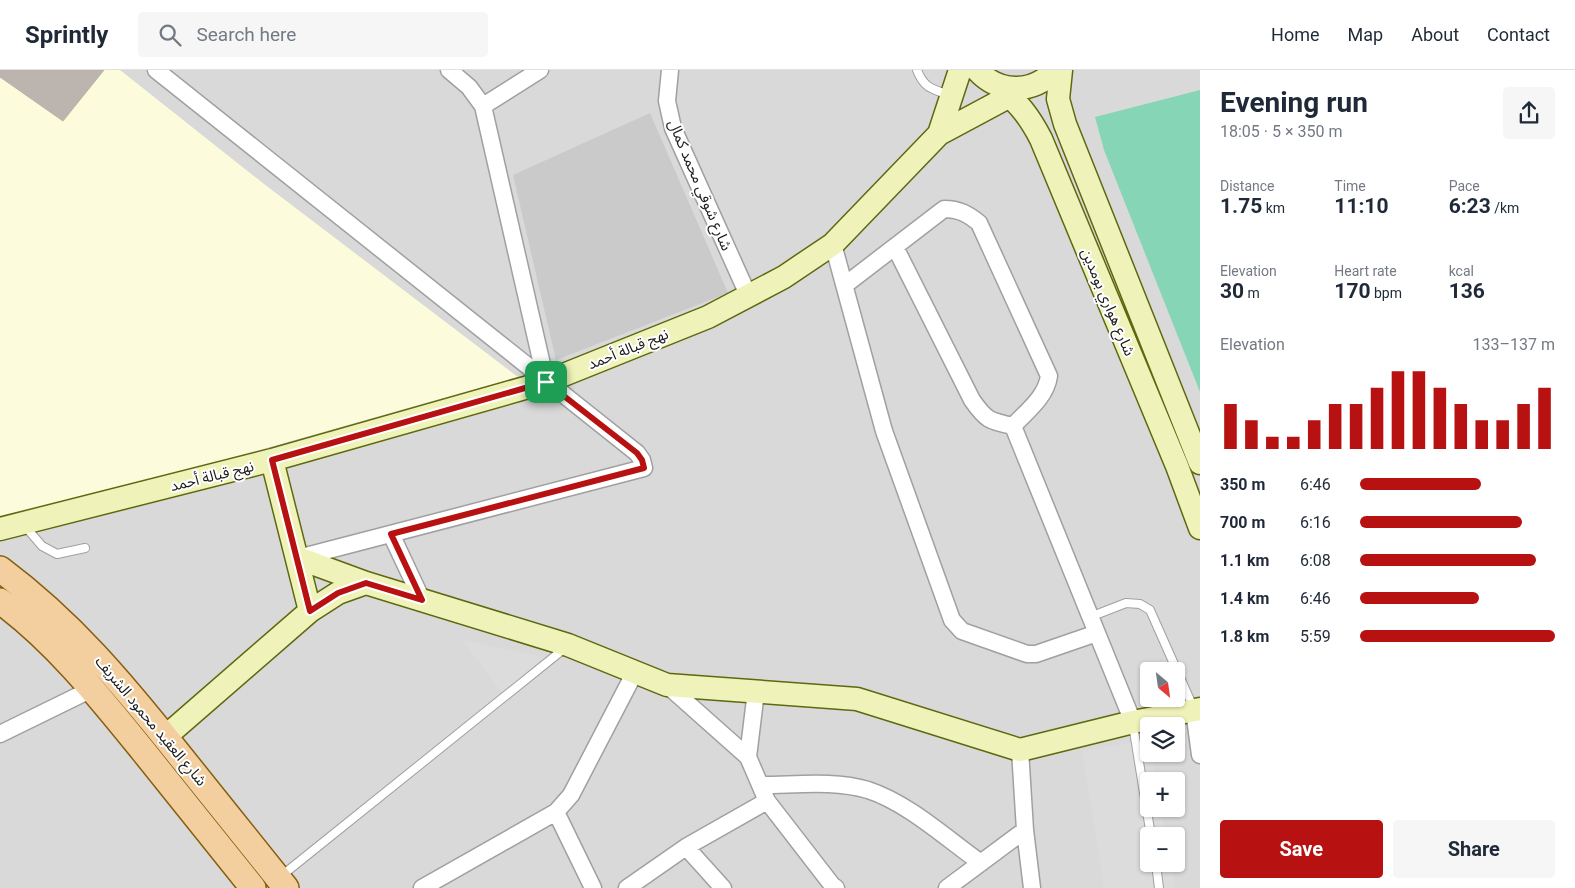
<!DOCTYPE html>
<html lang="en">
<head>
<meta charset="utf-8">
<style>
	body { margin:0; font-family:Roboto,"Noto Sans Arabic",sans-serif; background:#f6f6f7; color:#1f2937; height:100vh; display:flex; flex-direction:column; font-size:19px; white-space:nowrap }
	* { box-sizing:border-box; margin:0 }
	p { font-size:16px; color:#747a83 }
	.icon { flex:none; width:28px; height:28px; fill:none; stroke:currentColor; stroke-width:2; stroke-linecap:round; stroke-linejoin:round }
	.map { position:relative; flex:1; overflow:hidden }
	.side { display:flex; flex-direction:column; background:#fff; width:375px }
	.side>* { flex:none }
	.needle { width:32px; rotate:151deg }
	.controls { position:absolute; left:1140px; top:592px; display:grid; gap:10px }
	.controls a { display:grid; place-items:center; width:45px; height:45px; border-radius:5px; background:#fff; box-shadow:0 1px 4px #0004; font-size:25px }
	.pin { position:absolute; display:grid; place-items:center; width:42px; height:42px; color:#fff; margin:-21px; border-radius:10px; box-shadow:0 2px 8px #0006 }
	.round { display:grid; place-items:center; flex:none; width:52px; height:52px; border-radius:5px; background:#f6f6f7 }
	.overview { display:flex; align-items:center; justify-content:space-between; height:85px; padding:0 20px }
	h1 { font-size:28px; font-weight:700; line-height:38px }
	.stats { display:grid; grid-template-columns:repeat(3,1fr); gap:8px; height:85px; padding:5px 20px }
	.stats div { display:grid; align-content:center }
	.stats b { font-size:21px; font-weight:700 }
	.stats small { font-size:14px; font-weight:400 }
	.stats p { font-size:14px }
	.chart { height:140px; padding:10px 20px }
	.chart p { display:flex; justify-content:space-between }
	.chart svg { width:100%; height:90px; margin-top:5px; stroke:#b71111; stroke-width:6 }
	.cta { display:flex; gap:10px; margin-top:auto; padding:10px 20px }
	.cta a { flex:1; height:58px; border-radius:5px; background:#b71111; color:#fff; font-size:20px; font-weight:700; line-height:58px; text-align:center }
	.cta a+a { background:#f6f6f7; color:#1f2937 }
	ul { padding:0 20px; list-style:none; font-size:16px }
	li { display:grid; grid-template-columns:80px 60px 1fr; align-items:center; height:38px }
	li i { height:12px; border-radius:6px; background:#b71111 }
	header { display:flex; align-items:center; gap:30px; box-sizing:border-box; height:70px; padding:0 25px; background:#fff; border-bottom:1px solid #e0e1e3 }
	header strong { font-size:24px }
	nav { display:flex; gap:28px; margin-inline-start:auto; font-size:18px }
	.search { width:350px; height:45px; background:#f6f6f7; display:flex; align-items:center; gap:12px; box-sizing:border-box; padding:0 18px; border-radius:5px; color:#747a83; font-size:19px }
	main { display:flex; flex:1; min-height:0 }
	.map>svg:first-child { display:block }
	.residential { fill:#dad9d9; fill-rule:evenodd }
	.education { fill:#fcfcdc }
	.religious { fill:#cacaca }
	.pitch { fill:#86d5b7 }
	.parking { fill:#dcdcdc }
	.building { fill:#bcb5af; stroke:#bdb0a6 }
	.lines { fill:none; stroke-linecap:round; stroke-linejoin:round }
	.lane-casing { stroke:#a0a0a0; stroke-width:10 }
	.street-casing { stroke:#a0a0a0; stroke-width:19 }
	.secondary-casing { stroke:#5e680e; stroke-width:25 }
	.primary-casing { stroke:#875e0c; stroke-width:28 }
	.lane { stroke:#fff; stroke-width:8 }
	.street { stroke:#fff; stroke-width:16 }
	.secondary { stroke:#f0f3b9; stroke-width:22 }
	.primary { stroke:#f3cfa0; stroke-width:25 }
	.route-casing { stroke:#fff; stroke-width:10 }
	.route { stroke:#b71111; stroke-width:6 }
	.labels { text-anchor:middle; stroke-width:4; stroke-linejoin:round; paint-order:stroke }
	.street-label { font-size:15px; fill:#1c1c1c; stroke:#fff }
</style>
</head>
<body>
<header>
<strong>Sprintly</strong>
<div class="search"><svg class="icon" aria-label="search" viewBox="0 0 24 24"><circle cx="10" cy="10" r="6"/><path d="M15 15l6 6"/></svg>Search here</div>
<nav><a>Home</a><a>Map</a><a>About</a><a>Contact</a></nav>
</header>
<main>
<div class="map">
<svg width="1200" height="818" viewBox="0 0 1200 818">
	<rect width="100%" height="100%" fill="#ece9e2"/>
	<path class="residential" d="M0,0H1200V818H0ZM1149,601H1176V629H1149ZM1149,656H1176V684H1149ZM1149,711H1176V739H1149ZM1149,766H1176V794H1149Z"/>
	<path class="education" d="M0,0H120L264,114L518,307L0,453Z"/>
	<path class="religious" d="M650,43L728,223L556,290L513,105Z"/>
	<path class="pitch" d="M1200,20V322L1104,80L1095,47Z"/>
	<path class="parking" d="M462,570L546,588L504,625Z
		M1149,670V684H1151L1156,711H1149V739H1161L1166,766H1149V794H1171L1175,818H1104L1082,681Z"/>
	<path class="building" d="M0,0H104L63,51L0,7Z"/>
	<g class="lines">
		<g class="lane-casing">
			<path id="lane" d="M917,0C924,18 932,19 949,25
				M24,455L42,476L57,484L85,478
				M1090,547L1126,533L1140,534L1150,540L1194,639
				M1133,655L1151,766
				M1156,794L1159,818
				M280,807L565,578"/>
		</g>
		<g class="street-casing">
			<path id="street" d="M156,0L637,383L642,390L644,398L298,488
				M449,0L469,17L483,36L546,312
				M670,0L667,31L673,58L749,227
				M483,36L540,0
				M833,174L884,361L952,550L962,561L1027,584H1036L1097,563
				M895,177L972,330C986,350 989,351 1013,356
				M845,215L944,139C959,139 968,144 979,153L1049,306C1046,327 1027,341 1013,356
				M1013,356L1133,652
				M391,464L422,530
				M1194,640L1200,685
				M0,664L92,619
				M1020,680L1025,760L1032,818
				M748,687L756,621
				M761,715C796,715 834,710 868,720C908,733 947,769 981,793
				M767,731L832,815L836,818
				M556,742L593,818
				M686,777L723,818
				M422,818L556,742L571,725L635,602
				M627,818L686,777L767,731L748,687L667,615
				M947,818L1025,760"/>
		</g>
		<g class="secondary-casing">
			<path id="secondary" d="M977,0C999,24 1033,24 1055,0
				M1061,0L1058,29L1065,54L1200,393
				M1000,16C1020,36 1028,44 1041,69L1177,396L1200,458
				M939,64L960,0
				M0,459L272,390L546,312L708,247L784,207L833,174L939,64L1010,26L1018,19
				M298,488L366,513L568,575L667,615L857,629L1020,680L1133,652L1200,639
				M310,541L338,523L366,513
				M165,667L310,541L272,390"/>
		</g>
		<g class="primary-casing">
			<path id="primary" d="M0,499C71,552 122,613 177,682C213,727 250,773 286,818
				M0,531C55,571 101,629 144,682C180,727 217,773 253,818"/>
		</g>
		<use href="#lane" class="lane"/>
		<use href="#street" class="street"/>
		<use href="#secondary" class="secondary"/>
		<use href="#primary" class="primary"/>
	</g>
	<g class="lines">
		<g class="route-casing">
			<path id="route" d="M546,312L637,383L642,390L644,398L391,464L422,530L366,513L338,523L310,541L272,390Z"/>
		</g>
		<use href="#route" class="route"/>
	</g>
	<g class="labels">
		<g class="street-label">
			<text transform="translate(700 115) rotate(67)" y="5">شارع شوقي محمد كمال</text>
			<text transform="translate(1108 232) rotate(67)" y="5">شارع هواري بومدين</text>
			<text transform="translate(628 279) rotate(-22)" y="5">نهج قبالة أحمد</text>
			<text transform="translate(212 406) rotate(-14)" y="5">نهج قبالة أحمد</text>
			<text transform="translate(151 651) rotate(50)" y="5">شارع العقيد محمود الشريف</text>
		</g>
	</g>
</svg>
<div class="controls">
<a><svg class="needle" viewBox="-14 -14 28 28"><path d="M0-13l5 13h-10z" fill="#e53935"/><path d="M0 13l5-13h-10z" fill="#747a83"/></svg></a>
<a><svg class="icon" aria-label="layers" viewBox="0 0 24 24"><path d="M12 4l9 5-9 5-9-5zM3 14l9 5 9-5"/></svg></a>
<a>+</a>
<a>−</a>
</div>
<div class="pin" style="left:546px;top:312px;background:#1e9e55"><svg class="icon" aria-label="arrive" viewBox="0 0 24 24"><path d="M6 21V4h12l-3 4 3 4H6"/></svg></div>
</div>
<section class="side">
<div class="overview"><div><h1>Evening run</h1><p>18:05 · 5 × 350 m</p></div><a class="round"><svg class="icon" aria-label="share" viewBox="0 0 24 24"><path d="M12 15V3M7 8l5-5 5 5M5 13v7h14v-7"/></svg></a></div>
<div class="stats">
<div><p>Distance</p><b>1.75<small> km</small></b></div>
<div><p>Time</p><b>11:10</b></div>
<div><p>Pace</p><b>6:23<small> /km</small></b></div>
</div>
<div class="stats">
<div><p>Elevation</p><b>30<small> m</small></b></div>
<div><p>Heart rate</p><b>170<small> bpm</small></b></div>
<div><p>kcal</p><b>136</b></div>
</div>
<div class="chart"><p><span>Elevation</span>133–137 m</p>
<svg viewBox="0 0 160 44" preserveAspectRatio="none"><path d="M5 44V22M15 44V30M25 44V38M35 44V38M45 44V30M55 44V22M65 44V22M75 44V14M85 44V6M95 44V6M105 44V14M115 44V22M125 44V30M135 44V30M145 44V22M155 44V14"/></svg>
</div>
<ul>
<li><b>350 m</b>6:46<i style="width:62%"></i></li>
<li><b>700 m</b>6:16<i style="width:83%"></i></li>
<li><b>1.1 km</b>6:08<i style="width:90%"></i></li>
<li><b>1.4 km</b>6:46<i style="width:61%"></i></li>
<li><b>1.8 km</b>5:59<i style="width:100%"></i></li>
</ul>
<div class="cta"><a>Save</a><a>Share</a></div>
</section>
</main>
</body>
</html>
